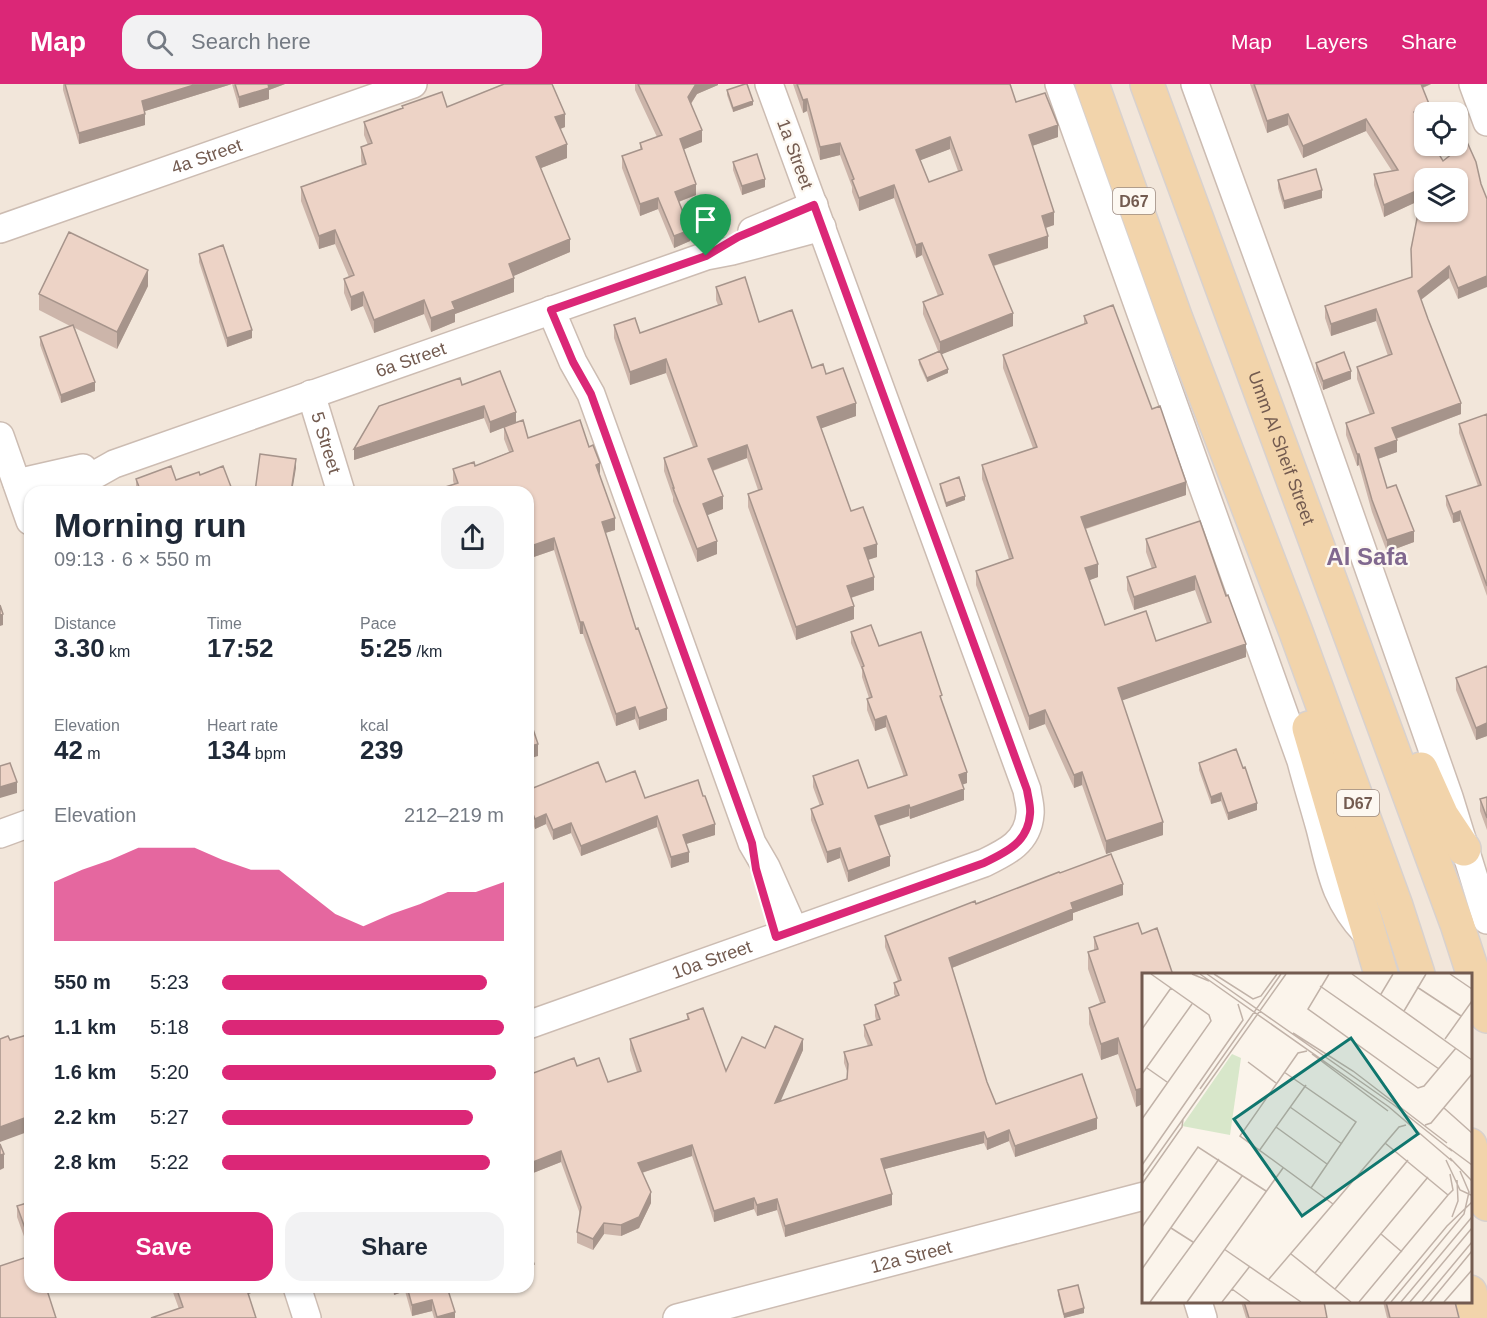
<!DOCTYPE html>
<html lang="en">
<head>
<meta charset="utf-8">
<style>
	body { margin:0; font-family:Helvetica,sans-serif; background:#f2f2f3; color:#1f2937; height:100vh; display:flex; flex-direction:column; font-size:22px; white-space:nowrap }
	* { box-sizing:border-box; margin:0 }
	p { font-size:20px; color:#747a83 }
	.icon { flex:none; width:33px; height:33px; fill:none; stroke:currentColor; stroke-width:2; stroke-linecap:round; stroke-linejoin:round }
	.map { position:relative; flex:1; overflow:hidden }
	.sheet { position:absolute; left:24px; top:402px; width:510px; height:807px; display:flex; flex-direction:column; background:#fff; border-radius:18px; box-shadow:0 2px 4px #0004 }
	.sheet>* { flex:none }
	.controls { position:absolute; left:1414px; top:18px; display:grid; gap:12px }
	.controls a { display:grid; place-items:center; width:54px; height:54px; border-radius:12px; background:#fff; box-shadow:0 2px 4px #0004; font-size:30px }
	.pin { position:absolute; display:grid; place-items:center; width:51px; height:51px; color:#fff; margin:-62px -26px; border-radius:50% 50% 50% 0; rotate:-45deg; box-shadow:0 0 6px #0007 }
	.pin .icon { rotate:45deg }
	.round { display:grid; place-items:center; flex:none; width:63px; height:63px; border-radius:18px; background:#f2f2f3 }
	.head { display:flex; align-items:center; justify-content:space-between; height:102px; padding:0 30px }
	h1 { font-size:33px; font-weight:800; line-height:45px }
	.figures { display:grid; grid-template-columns:repeat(3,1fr); gap:9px; height:102px; padding:6px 30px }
	.figures div { display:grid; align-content:center }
	.figures b { font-size:26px; font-weight:800 }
	.figures small { font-size:16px; font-weight:400 }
	.figures p { font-size:16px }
	.chart { height:168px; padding:12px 30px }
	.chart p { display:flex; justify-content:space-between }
	.chart svg { width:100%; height:108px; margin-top:6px; fill:#db2777; opacity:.7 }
	.cta { display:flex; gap:12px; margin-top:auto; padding:12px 30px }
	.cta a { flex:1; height:69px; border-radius:18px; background:#db2777; color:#fff; font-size:24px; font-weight:800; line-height:69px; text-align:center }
	.cta a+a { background:#f2f2f3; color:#1f2937 }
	ul { padding:0 30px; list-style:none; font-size:20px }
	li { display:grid; grid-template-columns:96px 72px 1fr; align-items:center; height:45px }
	li i { height:15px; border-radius:8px; background:#db2777 }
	header { display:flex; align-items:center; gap:36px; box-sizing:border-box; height:84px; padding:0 30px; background:#db2777; color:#fff }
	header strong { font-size:28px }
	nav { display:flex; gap:33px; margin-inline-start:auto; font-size:21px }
	.search { width:420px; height:54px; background:#f2f2f3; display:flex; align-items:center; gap:15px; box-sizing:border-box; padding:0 21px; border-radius:18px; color:#747a83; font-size:22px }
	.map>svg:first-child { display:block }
	.residential { fill:#f2e6da; fill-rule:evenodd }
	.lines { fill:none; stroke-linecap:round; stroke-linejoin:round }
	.street-casing { stroke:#ccbcb2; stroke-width:30 }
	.primary-casing { stroke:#d8d1ce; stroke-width:36 }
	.street { stroke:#fff; stroke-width:27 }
	.primary { stroke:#f2d4ab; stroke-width:33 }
	.wall { fill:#ccb5aa; fill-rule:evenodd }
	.shaded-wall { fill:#a6948b }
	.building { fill:#edd3c6; stroke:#a6948b; stroke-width:1.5; fill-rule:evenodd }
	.route-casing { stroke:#fff; stroke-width:12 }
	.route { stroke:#db2777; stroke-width:8 }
	.labels { text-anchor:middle; stroke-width:4.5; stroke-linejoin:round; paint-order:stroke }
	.shield { fill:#fdf8f1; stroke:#9c8a80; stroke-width:1.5 }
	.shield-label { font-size:16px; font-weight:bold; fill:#735b50 }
	.street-label { font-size:18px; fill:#735b50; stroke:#fdf8f1 }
	.district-label { font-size:24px; font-weight:bold; fill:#80688f; stroke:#fdf8f1 }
	.inset-road { fill:none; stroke:#c1b2a8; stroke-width:1.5 }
	.view { fill:#0f766e; fill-opacity:0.15; stroke:#0f766e; stroke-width:3 }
	.inset-edge { fill:none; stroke:#735b50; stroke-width:3 }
</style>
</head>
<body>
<header>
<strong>Map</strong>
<div class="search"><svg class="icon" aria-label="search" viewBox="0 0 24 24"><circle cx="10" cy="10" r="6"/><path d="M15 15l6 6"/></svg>Search here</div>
<nav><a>Map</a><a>Layers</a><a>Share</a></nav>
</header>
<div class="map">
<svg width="1487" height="1234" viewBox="0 0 1487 1234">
	<rect width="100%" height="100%" fill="#fbf4eb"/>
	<path class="residential" d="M0,0H1487V1234H0ZM1425,28H1458V62H1425ZM1425,94H1458V128H1425ZM30,408H528V1203H30ZM1144,890H1470V1218H1144Z"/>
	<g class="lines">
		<g class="street-casing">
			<g id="street">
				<path d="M1059,0L1301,677C1307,700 1314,722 1320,744C1331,787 1334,815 1366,849"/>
				<path d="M1195,0L1303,297L1449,713L1487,836"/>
				<path d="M1473,0L1487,38"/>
				<path id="s1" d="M0,145L413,0"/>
				<path d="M752,147L814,121"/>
				<path d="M551,226L573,278L591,310L752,759L766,783L794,846"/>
				<path id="s2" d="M311,310L341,408"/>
				<path d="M0,352L30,437"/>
				<path d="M17,399L83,384"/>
				<path id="s3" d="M57,408L98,389L114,380L706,172L732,167L822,143"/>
				<path d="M0,750L30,739"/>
				<path id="s4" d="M528,941L984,779C1007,768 1028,758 1030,730C1031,723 1028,714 1027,706L769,0"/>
				<path d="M297,1203L307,1234"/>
				<path d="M1198,1218L1203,1234"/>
				<path id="s5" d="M677,1234L1144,1112"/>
			</g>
		</g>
		<g class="primary-casing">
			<g id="primary">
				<path d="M1092,0L1176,235L1296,548L1396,822L1418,890"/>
				<path id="s6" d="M1147,0L1457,840L1487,932"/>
				<path d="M1309,644L1381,890"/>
				<path d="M1421,685L1442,732L1464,765"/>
				<path d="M1470,1061L1487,1120"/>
				<path d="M1470,1208L1477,1234"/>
			</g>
		</g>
		<use href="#street" class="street"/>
		<use href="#primary" class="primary"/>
	</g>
	<path class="wall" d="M63,0H285L269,6V15L239,24L232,0L145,27V41L79,60L63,6Z
		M635,0H718V1L697,10L691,20L702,58L684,65L696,111L679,118L690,157L674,164L658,125L640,132L622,84V72L640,66V59L657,53L635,6Z
		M793,0H1010L1016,18L1058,53L1032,62L1054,141L1046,144L1048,164L994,182L1013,242L941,270L948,289L927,298L919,280V276L938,267L923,230V218L938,212L922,171L916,174L894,114L859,127L852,108V103L840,71L820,76L807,27L803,29ZM950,65L958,87L929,98L920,76Z
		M1250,0H1431L1423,4L1429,28H1425V33L1419,37L1443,77L1467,58L1458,215L1449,194L1421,216L1461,330L1396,355L1397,368L1378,375L1387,404L1414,458L1387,468L1372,428L1359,381L1357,382L1346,351V339L1370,331L1357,295V283L1388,272L1376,237L1331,252L1325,234V222L1412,193L1411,165L1420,116L1384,133L1374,101V90L1392,87L1366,47L1303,74L1288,41L1267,49Z
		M727,6L753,21L733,28L727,11Z
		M402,22L447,23L565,43L560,45L567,74L541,84L570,168L513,192L514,208L455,230V238L431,248L424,230L374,249L363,222L351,227L344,209V195L349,193L335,160L319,165L301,117V103L362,81L361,77V63L368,61L364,51V38L402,24Z
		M733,78L765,103L742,111L733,86Z
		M1278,96L1322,114L1284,125L1278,104Z
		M199,170L252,254L227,263L199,178Z
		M148,202L117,265L75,244L95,307L61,319L40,261V253L70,242L39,226V210Z
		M716,203L759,238L812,284L826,290L856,332L821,344L851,427L877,473L868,476L874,506L851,514L854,535L796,556L748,423V410L758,406L747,374L713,387L723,425L707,431L717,470L697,478L673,417V413L664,387V374L693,363L666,289L630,301L614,254V241L640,249L718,221L716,216Z
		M1084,232L1186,411L1086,445L1098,493L1089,496L1105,541L1156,557L1207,539L1195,506L1134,526L1127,506V493L1152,485L1146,468V455L1200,437L1246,573L1122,616L1163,751L1106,770L1082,701L1074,704L1045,640L1029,646L976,501V487L1009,475L982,395V381L1033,364L1003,284V271L1084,240Z
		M1316,279L1351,295L1323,306L1316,287Z
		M462,301L516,339L528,354L589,363L600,391L615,446L605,449L636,545L667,636L639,646L635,635L616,642L583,550H580L554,466L528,475V408H436V406L454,400L453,397V385L475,382L509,368L504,355V343L490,349L484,334L354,376Z
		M1487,330V512L1460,437L1453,439L1446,421V412L1478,402L1459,349V340Z
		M200,391L233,408H137L136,404V395L176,396Z
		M940,400L965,416L946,423L940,404Z
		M851,548L879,562L942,619L967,699L962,700L964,716L910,735L909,732L879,742L890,782L848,798L840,774L827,779L811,736V725L820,722L813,703V692L868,704L904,693L886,643L875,647L867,626V615L869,614L862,593V586L851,559Z
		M1487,582V652L1476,656L1456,606V594Z
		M1199,679L1257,726L1228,736L1221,717L1211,720L1199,686Z
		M528,692L531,705L606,698L645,714L715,751L686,760L689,778L671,784L657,743L581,772L571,749L553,756L546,740L535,745L528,728Z
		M1487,713V746L1480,727V715Z
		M1060,789L1123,811L1073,829V836L952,884L987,998L996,1020L1097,1045L1015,1073L1009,1057L987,1066L984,1059L885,1085L892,1121L785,1153L777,1126L757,1132L754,1125L714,1138L692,1072L642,1089L651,1119L639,1144L621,1152L604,1150L593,1166L577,1159V1148L580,1130L561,1078L528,1091V991L577,982L608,998L637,988L630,966V955L687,936V930L726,987L765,964L803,966L780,1017L847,995L848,990L844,979V968L868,962L864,952V941L876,936L875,932V921L896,913L894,910V899L898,897L885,863V852Z
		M1138,839L1136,1023L1118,970L1101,976L1089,940V924L1100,919L1088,885V868L1094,866V853Z
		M30,1118V1169L17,1133V1122Z
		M171,1203H261V1205L248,1210L179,1225Z
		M392,1203H457L448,1206L455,1234H434L432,1227L412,1232L405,1207L394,1211Z
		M1058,1206L1084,1229L1064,1234L1058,1211Z
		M1241,1218H1324L1327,1234H1246Z
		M1383,1218H1455L1459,1234H1387Z"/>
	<path class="shaded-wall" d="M197,0H232L142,28V17Z
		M266,0H285L269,6V15L239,24V13Z
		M696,0H718V1L697,10L688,24V13Z
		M1419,0H1431L1419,5Z
		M807,15V27L803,29V16Z
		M753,17V21L733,28V24Z
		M1429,20V28H1425V33L1414,40V28Z
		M145,30V41L79,60V49Z
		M565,30V43L555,47V33Z
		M1288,30V41L1267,49V37Z
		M1366,35V47L1303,74V62Z
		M1058,41V53L1029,63V51Z
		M702,46V58L680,67V55Z
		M950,53V65L916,78V66Z
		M840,59V71L820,76V63Z
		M567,60V74L536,86V73Z
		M765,95V103L742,111V102Z
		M696,100V111L675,119V108Z
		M894,101V114L859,127V114Z
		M1423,104V115L1384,133V121Z
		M1322,106V114L1284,125V117Z
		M658,114V125L640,132V120Z
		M1054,128V141L1042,145V132Z
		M335,146V160L319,165V152Z
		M690,146V157L674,164V152Z
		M1048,152V164L989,183V171Z
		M570,155V168L509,194V180Z
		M922,159V171L916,174V161Z
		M1449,182V194L1418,218V207Z
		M148,186V202L117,265V248Z
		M1487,192V203L1458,215V204Z
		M514,194V208L455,230V238L431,248V234L452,218Z
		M363,208V222L351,227V213Z
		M424,216V230L374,249V236Z
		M1376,225V237L1331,252V240Z
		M1013,229V242L940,271V258Z
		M252,246V254L227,263V254Z
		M666,275V289L630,301V288Z
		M948,285V289L927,298V294Z
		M1351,287V295L1323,306V297Z
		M95,298V307L61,319V311Z
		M856,319V332L817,346V333Z
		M1461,319V330L1392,356V344Z
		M484,322V334L354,376V365Z
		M516,328V339L490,349V338Z
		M1397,356V368L1375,376V364Z
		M747,361V374L708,388V375Z
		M1357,370H1359V381L1357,382Z
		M296,375V384L292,408H291Z
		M600,379V391L596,381Z
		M1186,398V411L1081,446V433Z
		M723,412V425L703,433V420Z
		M965,412V416L946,423V419Z
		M1460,427V437L1453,439V430Z
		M615,434V446L602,450V438Z
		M1414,447V458L1387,468V456Z
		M554,454V466L528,475V463Z
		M717,457V470L697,478V465Z
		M877,460V473L864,477V464Z
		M1098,480V493L1085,498V484Z
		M1195,492V506L1134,526V513Z
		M874,493V506L847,515V502Z
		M854,522V535L796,556V543Z
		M3,530V541L0,542V531Z
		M580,538H583V550H580Z
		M1246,560V573L1118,618V604Z
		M635,623V635L616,642V630Z
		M667,624V636L639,646V634Z
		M1045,626V640L1029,646V632Z
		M886,632V643L875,647V636Z
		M1487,639V652L1476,656V644Z
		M538,660V672L528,675V663Z
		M967,688V699L959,702V691Z
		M1082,688V701L1074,704V691Z
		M17,698V709L0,714V703Z
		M964,705V716L910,735V724Z
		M1221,709V717L1211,720V713Z
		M1257,719V726L1228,736V729Z
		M909,721V732L875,743V732Z
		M546,730V740L535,745V735Z
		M657,732V743L581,772V762Z
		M1163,738V751L1106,770V757Z
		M571,739V749L553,756V746Z
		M715,740V751L683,761V751Z
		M840,764V774L827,779V768Z
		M689,768V778L671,784V773Z
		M890,772V782L848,798V787Z
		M1123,800V811L1073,829V836L949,885V874L1071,819Z
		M1118,954V970L1101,976V960Z
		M803,955V966L775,1030V1019Z
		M1143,1004V1020L1136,1023V1006Z
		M30,1032V1047L0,1058V1043Z
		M1097,1034V1045L1015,1073V1062Z
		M1009,1046V1057L987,1066V1055Z
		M984,1048V1059L881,1086V1075Z
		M692,1061V1072L638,1090V1079Z
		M561,1067V1078L528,1091V1080Z
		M4,1070V1084L0,1086V1071Z
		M651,1108V1119L639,1144L621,1152V1141Z
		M892,1110V1121L785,1153V1142Z
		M754,1114V1125L714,1138V1127Z
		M777,1115V1126L757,1132V1121Z
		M604,1139V1150L593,1166V1155Z
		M534,1180V1191L528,1194V1183Z
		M244,1203H261V1205L244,1212Z
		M394,1203H405V1207L394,1211Z
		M445,1203H458L445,1207Z
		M432,1216V1227L412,1232V1221Z
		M1084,1224V1229L1064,1234V1230Z
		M455,1228V1234H437V1233Z"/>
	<path class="building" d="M65,0H197L142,17L145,30L79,49Z
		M235,0H268L269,4L239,13Z
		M504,0H552L565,30L555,33L567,60L536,73L570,155L509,180L514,194L452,218L455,225L431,234L424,216L374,236L363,208L351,213L344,195L354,191L335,146L319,152L301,103L366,80L361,63L372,59L364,38L403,24L402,22L442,8L447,23Z
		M638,0H696L688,13L702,46L680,55L696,100L675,108L690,146L674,152L658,114L640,120L622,72L642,65L640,59L662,51Z
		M745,0H747L753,17L733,24L727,6Z
		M797,0H1010L1016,18L1045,9L1058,41L1029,51L1054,128L1042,132L1048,152L989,171L1013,229L940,258L923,218L943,210L922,159L916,161L894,101L859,114L852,96L854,95L840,59L820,63L807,15L803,16ZM950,53L962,86L929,98L916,66Z
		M1254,0H1421L1429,20L1414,28L1425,46V62H1434L1443,77L1467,58L1476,78L1481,100L1487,115V192L1458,204L1449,182L1418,207L1428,235L1461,319L1392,344L1397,356L1375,364L1387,404L1396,401L1414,447L1387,456L1372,416L1359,370H1357L1346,339L1374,329L1357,283L1392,270L1376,225L1331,240L1325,222L1412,193L1411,165L1423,104L1384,121L1374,90L1398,86L1366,35L1303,62L1288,30L1267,37ZM1425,94H1458V128H1425Z
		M757,70L765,95L742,102L733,78Z
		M1316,85L1322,106L1284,117L1278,96Z
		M69,148L148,186L117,248L39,210Z
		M223,161L252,246L227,254L199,170Z
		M745,193L759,238L792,226L812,284L823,280L826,290L843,284L856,319L817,333L851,427L863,423L877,460L864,464L874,493L847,502L854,522L796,543L748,410L762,405L747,361L708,375L723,412L703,420L717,457L697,465L673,404H674L664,374L697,362L666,275L630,288L614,241L635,234L640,249L722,220L716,203Z
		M1113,221L1152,325L1160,322L1186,398L1081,433L1098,480L1085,484L1105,541L1146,527L1156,557L1211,538L1195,492L1134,513L1127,493L1156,483L1146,455L1200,437L1226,512L1228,511L1246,560L1118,604L1163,738L1106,757L1082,688L1074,691L1045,626L1029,632L976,487L1013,474L982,381L1037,363L1003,271L1087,239L1084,232Z
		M73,241L95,298L61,311L40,253Z
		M940,267L948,285L927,294L919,276Z
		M1344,268L1351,287L1323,297L1316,279Z
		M500,287L516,328L490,338L484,322L354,365L379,322L460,294L462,301Z
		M1487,330V502L1460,427L1453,430L1446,412L1481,401L1459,340Z
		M523,336L528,354L580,336L589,363L593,361L600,379L596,381L615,434L602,438L636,545L638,544L667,624L639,634L635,623L616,630L583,538H580L554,454L528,463V408H437L436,406L458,399L453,385L474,378L475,382L513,367L504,343Z
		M260,370L296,375L291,408H255Z
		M171,382L176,396L199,388L200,391L223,382L233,408H141L136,395Z
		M959,393L965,412L946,419L940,400Z
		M0,521L3,530L0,531Z
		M871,541L879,562L921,548L942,611L940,612L967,688L959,691L964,705L910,724L909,721L875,732L890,772L848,787L840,764L827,768L817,741L811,725L823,720L813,692L858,676L868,704L907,691L886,632L875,636L867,615L872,613L862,583L864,582L851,548Z
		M1487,582V639L1476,644L1456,594Z
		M528,630L538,660L528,663Z
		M1236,665L1243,684L1245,683L1257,719L1228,729L1221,709L1211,713L1199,679Z
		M598,678L606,698L635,687L645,714L698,696L703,712H705L715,740L683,751L689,768L671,773L657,732L581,762L571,739L553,746L546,730L535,735L528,718V706Z
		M10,679L17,698L0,703V682Z
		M528,692L531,702L528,703Z
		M1487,713V734L1480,715Z
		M1111,770L1123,800L1071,819L1073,825L949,874L987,998L996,1020L1082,990L1097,1034L1015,1062L1009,1046L987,1055L984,1048L881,1075L892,1110L785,1142L777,1115L757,1121L754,1114L714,1127L692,1061L638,1079L651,1108L639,1133L621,1141L604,1139L593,1155L577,1148L581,1123L561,1067L528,1080V991L574,974L577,982L599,974L608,998L641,987L630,955L689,935L687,930L703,924L726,987L742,953L765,964L775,942L803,955L775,1019L847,995L848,980L844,968L872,961L864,941L880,935L875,921L899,911L894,899L901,896L885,852L975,817L976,820L1059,788L1060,789Z
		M1138,839L1142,850L1157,844L1173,891H1143V1004L1136,1006L1118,954L1101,960L1089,924L1105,918L1088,868L1098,865L1094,853Z
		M30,950V1032L0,1043V955L8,952L10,956Z
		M0,1060L4,1070L0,1071Z
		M30,1118V1158L17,1122Z
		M528,1161L534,1180L528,1183Z
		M30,1172V1203H46L56,1234H0V1182Z
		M1078,1201L1084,1224L1064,1230L1058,1206Z
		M176,1203H246L256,1234H151L183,1223Z
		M407,1203H447L455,1228L437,1233L432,1216L412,1221Z
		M1244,1218H1324L1327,1234H1249Z
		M1386,1218H1455L1459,1234H1390Z"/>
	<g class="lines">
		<g class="route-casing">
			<path id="route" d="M814,121L1027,706C1028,713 1031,723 1030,730C1028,758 1007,768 984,779L776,853L756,785L752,759L591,310L573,278L551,226L706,172L738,153Z"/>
		</g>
		<use href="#route" class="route"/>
	</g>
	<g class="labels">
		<g class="shield">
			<rect x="1113" y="104" width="42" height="26" rx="4.5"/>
			<rect x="1337" y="706" width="42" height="26" rx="4.5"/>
		</g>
		<g class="shield-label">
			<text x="1134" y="123">D67</text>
			<text x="1358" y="725">D67</text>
		</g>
		<g class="street-label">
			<text transform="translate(795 70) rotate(70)" y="6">1a Street</text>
			<text dy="6" stroke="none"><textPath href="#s1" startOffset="219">4a Street</textPath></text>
			<text dy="6" stroke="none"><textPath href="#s3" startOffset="378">6a Street</textPath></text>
			<text dy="6" stroke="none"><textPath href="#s2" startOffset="51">5 Street</textPath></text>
			<text dy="6" stroke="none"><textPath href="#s6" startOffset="388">Umm Al Sheif Street</textPath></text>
			<text dy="6" stroke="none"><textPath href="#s4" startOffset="195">10a Street</textPath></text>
			<text dy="6" stroke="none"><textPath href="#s5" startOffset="242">12a Street</textPath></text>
		</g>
		<g class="district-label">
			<text x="1367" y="481">Al Safa</text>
		</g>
	</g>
	<g transform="translate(1142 889)">
		<rect width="330" height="330" fill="#fbf4eb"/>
		<path d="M90,81L99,85L88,162L40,153Z" fill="#d8e7ca"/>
		<path class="inset-road" d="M50,1L67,8M58,1L247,134L310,188M65,1L252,132L310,178M72,1L111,26L119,23L135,1M187,1L166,36L276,115L282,113L314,75M210,1L330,87M308,1L330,16M178,13L297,96M275,14L319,43M239,21L251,1M262,38L284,1M0,56L29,15M151,60L211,98L305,170M303,66L330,28M165,78L156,80L98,163L191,231M170,81L246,138M106,89L134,110M5,95L25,109M142,99L214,149L169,215M0,101L50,31M58,116L139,1M148,134L200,171M302,135L330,160M0,146L69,48L67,42L9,1M283,152L289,150L330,101M134,154L185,191M243,170L306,222M307,175L330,192M117,178L164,112M308,185L330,208M304,187L318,217L329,222M0,192L101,47L96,31M0,204L144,1M0,211L40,154L41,146M306,222L311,217L308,201M310,244L316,228L315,207M0,254L56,174L124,218M29,255L51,269M239,261L260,279M82,276L159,329M149,281L209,329M0,296L77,186M173,300L266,187M127,306L257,154L264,152M90,316L108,329M193,316L286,204M8,329L100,203M45,329L141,195M80,329L108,293M217,329L306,222M242,329L305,253L330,229M249,329L322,241L327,219L318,198M259,329L330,244M268,329L330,255M280,329L330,269M288,329L330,278M302,329L330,297"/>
		<path class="view" d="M209,65L276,161L160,243L92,146Z"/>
		<rect width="330" height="330" class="inset-edge"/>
	</g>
</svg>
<div class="controls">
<a><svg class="icon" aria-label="locate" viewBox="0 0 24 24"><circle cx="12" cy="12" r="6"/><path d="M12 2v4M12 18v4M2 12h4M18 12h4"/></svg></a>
<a><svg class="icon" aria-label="layers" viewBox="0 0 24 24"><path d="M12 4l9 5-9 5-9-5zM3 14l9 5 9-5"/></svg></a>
</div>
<div class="pin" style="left:706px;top:172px;background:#1e9e55"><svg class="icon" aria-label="arrive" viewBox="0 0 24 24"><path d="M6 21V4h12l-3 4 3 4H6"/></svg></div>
<section class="sheet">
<div class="head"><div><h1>Morning run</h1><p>09:13 · 6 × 550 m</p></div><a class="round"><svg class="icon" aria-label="share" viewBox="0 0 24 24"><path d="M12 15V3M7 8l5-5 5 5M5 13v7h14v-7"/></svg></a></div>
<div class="figures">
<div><p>Distance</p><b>3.30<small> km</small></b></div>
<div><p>Time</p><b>17:52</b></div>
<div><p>Pace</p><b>5:25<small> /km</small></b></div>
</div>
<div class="figures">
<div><p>Elevation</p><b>42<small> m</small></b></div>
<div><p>Heart rate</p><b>134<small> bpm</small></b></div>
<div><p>kcal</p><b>239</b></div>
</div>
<div class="chart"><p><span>Elevation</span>212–219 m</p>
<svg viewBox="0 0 160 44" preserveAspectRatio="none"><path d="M0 44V20L10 15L20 11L30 6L40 6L50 6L60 11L70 15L80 15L90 24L100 33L110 38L120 33L130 29L140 24L150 24L160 20V44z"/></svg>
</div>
<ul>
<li><b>550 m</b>5:23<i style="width:94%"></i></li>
<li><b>1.1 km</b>5:18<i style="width:100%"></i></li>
<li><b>1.6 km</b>5:20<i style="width:97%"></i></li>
<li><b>2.2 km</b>5:27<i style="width:89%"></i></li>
<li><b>2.8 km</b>5:22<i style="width:95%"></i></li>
</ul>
<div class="cta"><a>Save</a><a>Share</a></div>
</section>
</div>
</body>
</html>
